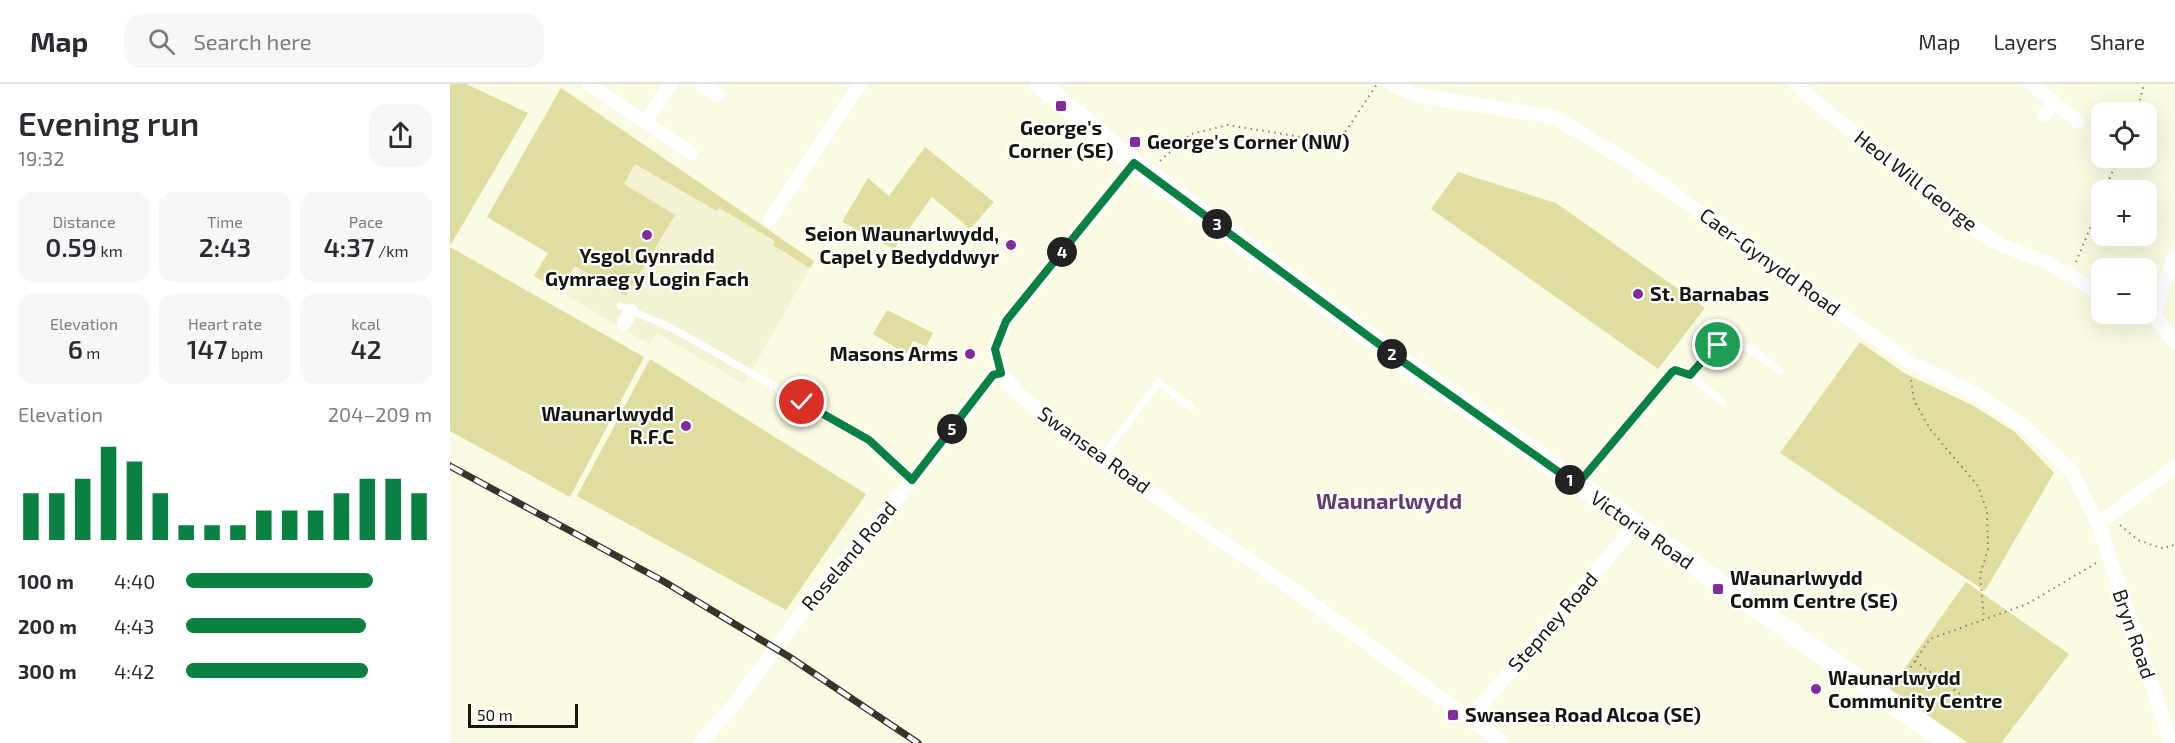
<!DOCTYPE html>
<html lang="en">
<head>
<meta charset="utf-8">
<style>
	body { margin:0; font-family:"Exo 2",sans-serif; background:#f7f7f7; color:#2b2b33; height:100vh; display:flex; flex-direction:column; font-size:22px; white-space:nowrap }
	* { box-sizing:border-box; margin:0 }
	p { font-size:20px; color:#7c7c81 }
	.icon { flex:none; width:33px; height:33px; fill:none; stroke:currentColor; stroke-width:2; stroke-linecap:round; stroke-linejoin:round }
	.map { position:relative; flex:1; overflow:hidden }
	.drawer { display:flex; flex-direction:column; background:#fff; width:450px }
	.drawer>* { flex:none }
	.buttons { position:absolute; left:1641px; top:18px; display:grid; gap:12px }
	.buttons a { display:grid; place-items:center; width:66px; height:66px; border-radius:12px; background:#fff; box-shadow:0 6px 24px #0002; font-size:30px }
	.scale { position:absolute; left:18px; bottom:15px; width:110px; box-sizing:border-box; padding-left:6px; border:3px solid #16160e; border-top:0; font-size:16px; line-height:21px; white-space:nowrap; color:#16160e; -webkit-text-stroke:4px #fff; paint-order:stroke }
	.pin { position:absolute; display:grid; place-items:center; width:51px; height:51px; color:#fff; margin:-26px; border:3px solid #fff; border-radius:50%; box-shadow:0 2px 6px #0007 }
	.km { position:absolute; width:30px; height:30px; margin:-15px; border-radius:50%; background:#222; color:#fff; font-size:16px; line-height:30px; text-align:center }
	.round { display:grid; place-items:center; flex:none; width:63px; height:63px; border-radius:18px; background:#f7f7f7 }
	.overview { display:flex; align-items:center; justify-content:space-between; height:102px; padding:0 18px }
	h1 { font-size:33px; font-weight:600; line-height:45px }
	.stats { display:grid; grid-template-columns:repeat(3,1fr); gap:9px; height:102px; padding:6px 18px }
	.stats div { display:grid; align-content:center; border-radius:15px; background:#f7f7f7; text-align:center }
	.stats b { font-size:26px; font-weight:600 }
	.stats small { font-size:16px; font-weight:400 }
	.stats p { font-size:16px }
	.chart { height:168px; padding:12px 18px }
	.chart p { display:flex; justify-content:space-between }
	.chart svg { width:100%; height:108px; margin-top:6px; stroke:#0b8043; stroke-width:6 }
	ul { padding:0 18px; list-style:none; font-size:20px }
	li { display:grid; grid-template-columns:96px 72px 1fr; align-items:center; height:45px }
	li i { height:15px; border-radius:8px; background:#0b8043 }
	header { display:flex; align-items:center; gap:36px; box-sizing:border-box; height:84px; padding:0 30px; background:#fff; border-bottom:2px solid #e1e1e2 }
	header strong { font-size:28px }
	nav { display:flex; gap:33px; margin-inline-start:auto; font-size:21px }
	.search { width:420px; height:54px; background:#f7f7f7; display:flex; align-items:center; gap:15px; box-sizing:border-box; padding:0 21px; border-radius:18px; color:#7c7c81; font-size:22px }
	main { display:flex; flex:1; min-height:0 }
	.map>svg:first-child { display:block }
	.built { fill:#f3f3d4 }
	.green { fill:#dfdea0 }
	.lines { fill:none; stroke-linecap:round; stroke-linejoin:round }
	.path { stroke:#848475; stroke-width:2; stroke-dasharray:1.5 4.5; stroke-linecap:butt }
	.lane { stroke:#fff; stroke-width:7 }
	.street { stroke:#fff; stroke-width:14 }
	.secondary { stroke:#fff; stroke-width:20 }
	.rail-casing { stroke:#35352b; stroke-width:7 }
	.rail { stroke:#fff; stroke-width:4.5; stroke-dasharray:14; stroke-linecap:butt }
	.route-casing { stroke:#fff; stroke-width:12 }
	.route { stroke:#0b8043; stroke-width:8 }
	.poi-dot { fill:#822c9b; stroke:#fff; stroke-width:2 }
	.labels { text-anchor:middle; stroke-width:4.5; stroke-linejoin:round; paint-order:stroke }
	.poi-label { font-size:20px; font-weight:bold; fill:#16160e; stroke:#fff; text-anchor:start }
	.street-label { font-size:20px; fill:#16160e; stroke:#fff }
	.quarter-label { font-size:22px; font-weight:bold; fill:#633a71; stroke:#fff }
</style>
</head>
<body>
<header>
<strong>Map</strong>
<div class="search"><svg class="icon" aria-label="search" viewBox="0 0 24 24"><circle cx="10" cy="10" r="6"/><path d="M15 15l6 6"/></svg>Search here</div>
<nav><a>Map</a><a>Layers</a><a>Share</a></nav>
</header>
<main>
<section class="drawer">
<div class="overview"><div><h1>Evening run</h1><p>19:32</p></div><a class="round"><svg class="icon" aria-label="share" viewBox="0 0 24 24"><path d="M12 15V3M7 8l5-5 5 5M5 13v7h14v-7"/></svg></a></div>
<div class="stats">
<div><p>Distance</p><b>0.59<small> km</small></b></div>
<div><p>Time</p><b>2:43</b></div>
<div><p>Pace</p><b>4:37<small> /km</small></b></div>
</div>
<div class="stats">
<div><p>Elevation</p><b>6<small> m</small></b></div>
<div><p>Heart rate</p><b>147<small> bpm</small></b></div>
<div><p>kcal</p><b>42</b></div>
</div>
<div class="chart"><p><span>Elevation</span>204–209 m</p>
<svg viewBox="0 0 160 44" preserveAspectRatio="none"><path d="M5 44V25M15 44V25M25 44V19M35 44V6M45 44V12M55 44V25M65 44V38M75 44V38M85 44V38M95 44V32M105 44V32M115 44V32M125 44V25M135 44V19M145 44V19M155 44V25"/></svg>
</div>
<ul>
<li><b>100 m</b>4:40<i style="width:76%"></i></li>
<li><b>200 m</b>4:43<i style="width:73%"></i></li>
<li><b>300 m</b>4:42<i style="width:74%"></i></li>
</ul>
</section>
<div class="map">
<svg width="1725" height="659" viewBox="0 0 1725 659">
	<rect width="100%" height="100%" fill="#fbfbe4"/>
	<path class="built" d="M111,4L364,177L294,300L207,249L200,261L84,192L98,169L37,133Z"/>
	<path class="green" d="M0,0H16L78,29L0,162Z
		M111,4L364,177L360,184L323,161L325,157L269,124L267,127L185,80L174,100L225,131L176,212L125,182L109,207L84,192L98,169L37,133Z
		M475,63L544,118L520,145L482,113L444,165L392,138L418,94L439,112Z
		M1008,88L1106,119L1255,224L1208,285L981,125Z
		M0,163L194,273L120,413L0,347Z
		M437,226L483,249L476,262L463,257L456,270L423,250Z
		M1410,258L1454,289L1522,321L1565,348L1604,389L1535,507L1330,369Z
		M200,275L416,410L336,526L127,412Z
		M1516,498L1619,570L1551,659H1518L1440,605Z"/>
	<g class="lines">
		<path class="path" d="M1687,28L1694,0
			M710,77L741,50L778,41L888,59L927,0
			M1655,106L1668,74
			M1626,178L1652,115
			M1461,296L1464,316L1480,345L1528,402L1537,427L1538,465L1530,491L1534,534
			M1670,441L1688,456L1714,465L1721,461L1725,462
			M1465,577L1516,614
			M1447,603L1480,555L1577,520L1648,478"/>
		<path class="lane" d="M170,222L220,243L419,356L462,396
			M1240,291L1272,318
			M651,375L709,298L741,323
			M1129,399L1222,288L1225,286L1240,291C1249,284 1254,273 1262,265C1284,246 1313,275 1330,287"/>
		<path class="street" d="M138,0L241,69
			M252,0L268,11
			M941,0L965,11L1104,33L1182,80L1459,278L1527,311L1574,342L1622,388L1648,440L1721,659
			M1345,0L1375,26L1518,140L1549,160L1596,178L1652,210
			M1581,0L1627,37
			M1594,31L1604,17
			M195,39L221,0
			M684,79L556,237L545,265L551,289L569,310L619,353L848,509L1052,659
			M320,136L410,0
			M1697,228L1705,232L1725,259
			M1705,232L1712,205L1725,172
			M174,240L181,227
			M1648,440L1725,383
			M1020,634L1186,441
			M250,659L286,618L366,510L462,396L543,291L551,289"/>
		<path class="secondary" d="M590,0L684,79L945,272L1499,659"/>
		<g class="rail-casing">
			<path id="rail" d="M0,382L213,497L338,572L468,659"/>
		</g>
		<use href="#rail" class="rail"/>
	</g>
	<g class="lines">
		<g class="route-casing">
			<path id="route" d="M352,318L419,356L462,396L543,291L551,289L545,265L556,237L684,79L945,272L1127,401L1222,288L1225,286L1240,291L1262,266L1268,261"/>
		</g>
		<use href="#route" class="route"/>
	</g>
	<g class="poi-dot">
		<rect x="605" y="16" width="12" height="12" rx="3"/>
		<rect x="679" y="52" width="12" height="12" rx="3"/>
		<circle cx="197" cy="151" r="6"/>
		<circle cx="561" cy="161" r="6"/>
		<circle cx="1188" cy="210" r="6"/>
		<circle cx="520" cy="270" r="6"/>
		<circle cx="236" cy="342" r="6"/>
		<rect x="1262" y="499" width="12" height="12" rx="3"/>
		<circle cx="1366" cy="605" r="6"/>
		<rect x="997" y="625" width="12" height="12" rx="3"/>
	</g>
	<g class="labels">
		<g class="poi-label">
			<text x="611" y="51" text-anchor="middle">George's<tspan x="611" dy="23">Corner (SE)</tspan></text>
			<text x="697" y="65">George's Corner (NW)</text>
			<text x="549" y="157" text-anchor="end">Seion Waunarlwydd,<tspan x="549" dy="23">Capel y Bedyddwyr</tspan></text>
			<text x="197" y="179" text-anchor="middle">Ysgol Gynradd<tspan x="197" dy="23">Gymraeg y Login Fach</tspan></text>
			<text x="1200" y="217">St. Barnabas</text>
			<text x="508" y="277" text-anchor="end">Masons Arms</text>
			<text x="224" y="337" text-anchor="end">Waunarlwydd<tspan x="224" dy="23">R.F.C</tspan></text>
			<text x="1280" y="501">Waunarlwydd<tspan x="1280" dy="23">Comm Centre (SE)</tspan></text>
			<text x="1378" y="601">Waunarlwydd<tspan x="1378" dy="23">Community Centre</tspan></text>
			<text x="1015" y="638">Swansea Road Alcoa (SE)</text>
		</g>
		<g class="street-label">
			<text transform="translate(1466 97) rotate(38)" y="7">Heol Will George</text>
			<text transform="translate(1320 178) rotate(36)" y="7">Caer-Gynydd Road</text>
			<text transform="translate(644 366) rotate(36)" y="7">Swansea Road</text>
			<text transform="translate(1192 446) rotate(35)" y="7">Victoria Road</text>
			<text transform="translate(399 472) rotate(-50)" y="7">Roseland Road</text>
			<text transform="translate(1103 538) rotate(-49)" y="7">Stepney Road</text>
			<text transform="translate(1684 550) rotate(71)" y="7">Bryn Road</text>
		</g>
		<g class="quarter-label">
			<text x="939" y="425">Waunarlwydd</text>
		</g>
	</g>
</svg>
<div class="buttons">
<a><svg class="icon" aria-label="locate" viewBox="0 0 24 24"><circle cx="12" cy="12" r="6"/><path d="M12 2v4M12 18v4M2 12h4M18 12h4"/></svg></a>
<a>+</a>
<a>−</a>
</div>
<div class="scale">50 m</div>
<div class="pin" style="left:1268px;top:261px;background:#1e9e55"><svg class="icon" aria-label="arrive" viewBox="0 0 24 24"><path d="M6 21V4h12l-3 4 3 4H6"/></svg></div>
<div class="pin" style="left:352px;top:318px;background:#d93025"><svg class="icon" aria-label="check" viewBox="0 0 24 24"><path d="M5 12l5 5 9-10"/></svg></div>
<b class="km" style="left:1120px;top:396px">1</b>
<b class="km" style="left:942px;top:270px">2</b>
<b class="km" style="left:767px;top:140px">3</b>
<b class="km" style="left:612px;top:168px">4</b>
<b class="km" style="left:502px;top:345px">5</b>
</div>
</main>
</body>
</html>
